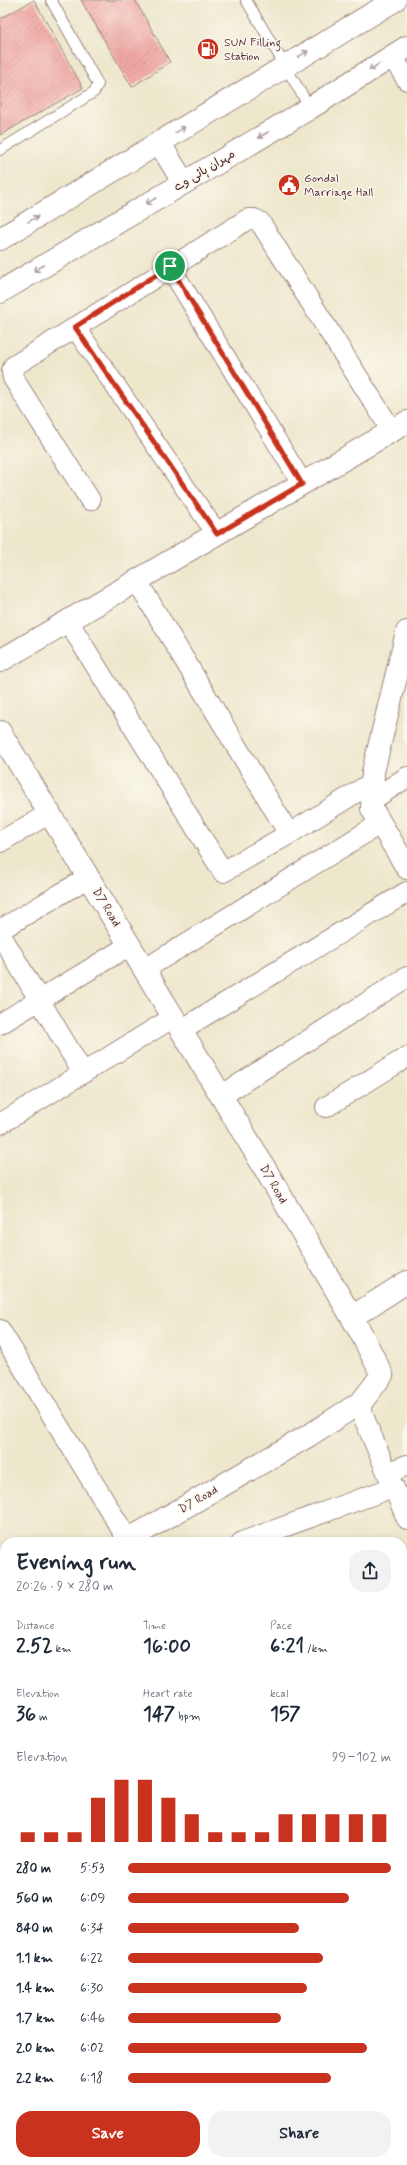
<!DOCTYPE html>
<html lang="en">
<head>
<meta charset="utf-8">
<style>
	body { margin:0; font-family:Mynerve,"Playpen Sans Arabic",sans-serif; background:#f2f2f3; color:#1f2937; height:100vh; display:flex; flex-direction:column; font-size:15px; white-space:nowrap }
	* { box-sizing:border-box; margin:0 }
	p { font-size:13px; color:#747a83 }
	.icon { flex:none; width:22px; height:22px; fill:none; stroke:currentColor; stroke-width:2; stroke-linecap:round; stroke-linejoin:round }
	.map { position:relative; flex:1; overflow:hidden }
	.side { position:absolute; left:0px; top:1537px; width:407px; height:628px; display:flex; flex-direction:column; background:#fff; border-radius:16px 16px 0 0; box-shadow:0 2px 6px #0003 }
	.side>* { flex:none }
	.pin { position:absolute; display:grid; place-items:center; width:34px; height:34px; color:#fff; margin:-17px; border:2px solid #fff; border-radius:50%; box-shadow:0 1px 4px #0007 }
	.round { display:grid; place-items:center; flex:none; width:42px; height:42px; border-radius:16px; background:#f2f2f3 }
	.overview { display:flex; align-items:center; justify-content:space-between; height:68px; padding:0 16px }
	h1 { font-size:22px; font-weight:700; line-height:30px }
	.figures { display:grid; grid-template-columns:repeat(3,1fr); gap:6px; height:68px; padding:4px 16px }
	.figures div { display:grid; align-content:center }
	.figures b { font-size:20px; font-weight:700 }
	.figures small { font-size:11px; font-weight:400 }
	.figures p { font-size:11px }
	.chart { height:112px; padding:8px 16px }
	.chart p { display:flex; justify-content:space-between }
	.chart svg { width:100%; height:72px; margin-top:4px; stroke:#c8321e; stroke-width:6 }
	.button { display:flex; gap:8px; margin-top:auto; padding:8px 16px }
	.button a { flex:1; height:46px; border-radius:16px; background:#c8321e; color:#fff; font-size:16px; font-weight:700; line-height:46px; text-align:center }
	.button a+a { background:#f2f2f3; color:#1f2937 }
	ul { padding:0 16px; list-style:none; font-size:13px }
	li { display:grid; grid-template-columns:64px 48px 1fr; align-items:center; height:30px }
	li i { height:10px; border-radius:5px; background:#c8321e }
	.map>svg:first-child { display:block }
	.building { fill:url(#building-hatch) }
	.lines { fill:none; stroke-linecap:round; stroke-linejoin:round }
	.lane-casing { stroke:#9c837c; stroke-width:12 }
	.street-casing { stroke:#9c837c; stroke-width:22 }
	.secondary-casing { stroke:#9c837c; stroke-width:24 }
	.primary-casing { stroke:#9c837c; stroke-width:24 }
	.lane { stroke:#fff; stroke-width:10 }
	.street { stroke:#fff; stroke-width:20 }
	.secondary { stroke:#fff; stroke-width:22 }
	.primary { stroke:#fff; stroke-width:22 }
	.oneway { stroke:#ae9aa0 }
	.route-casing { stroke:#fff; stroke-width:8 }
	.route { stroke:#c8321e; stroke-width:5 }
	.labels { text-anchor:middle; stroke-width:3; stroke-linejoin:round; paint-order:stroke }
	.poi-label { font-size:12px; fill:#4a1f2b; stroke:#fbf7ec; text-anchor:start }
	.street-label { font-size:12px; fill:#4a1f2b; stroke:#fbf7ec }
</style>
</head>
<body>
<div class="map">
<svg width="407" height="2165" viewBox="0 0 407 2165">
	<defs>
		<pattern id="building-hatch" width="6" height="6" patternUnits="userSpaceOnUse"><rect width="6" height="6" fill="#f2a8a4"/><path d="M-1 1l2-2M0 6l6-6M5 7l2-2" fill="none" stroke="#c68886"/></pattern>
	</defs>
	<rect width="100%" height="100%" fill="#fbf7ec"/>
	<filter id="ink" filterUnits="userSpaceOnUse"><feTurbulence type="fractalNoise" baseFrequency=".025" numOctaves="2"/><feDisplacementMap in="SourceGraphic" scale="8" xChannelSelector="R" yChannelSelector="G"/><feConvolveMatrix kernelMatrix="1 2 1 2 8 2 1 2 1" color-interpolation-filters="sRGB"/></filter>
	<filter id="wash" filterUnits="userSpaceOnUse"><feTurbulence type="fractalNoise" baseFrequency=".012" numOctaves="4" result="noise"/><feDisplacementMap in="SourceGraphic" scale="16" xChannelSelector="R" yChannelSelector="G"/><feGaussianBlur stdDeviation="0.9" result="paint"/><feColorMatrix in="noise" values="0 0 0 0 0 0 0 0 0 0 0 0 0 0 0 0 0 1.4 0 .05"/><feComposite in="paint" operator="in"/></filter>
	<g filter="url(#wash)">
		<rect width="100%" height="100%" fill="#ede7cc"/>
		<g id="blocks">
			<path class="building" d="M34,0L83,88L0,135V19Z
				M81,0H135L170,62L132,87Z"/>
		</g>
	</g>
	<g filter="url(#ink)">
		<use href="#blocks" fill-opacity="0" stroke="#9c837c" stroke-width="1"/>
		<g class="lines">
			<g class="lane-casing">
				<path id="lane" d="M246,0L310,108
					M0,150L94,92L98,84L51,0"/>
			</g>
			<g class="street-casing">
				<path id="street" d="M392,56L407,80
					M170,267L302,483
					M75,327L217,534
					M90,500L13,378L12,371L14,366L248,219H254L260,222L392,431
					M137,581L289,834L373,782
					M68,621L223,872L289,834
					M372,800L407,777
					M0,842L50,813
					M0,930L89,877
					M0,934L83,1073
					M145,969L381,823
					M0,1024L130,945
					M181,1030L407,892
					M221,1096L407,977
					M326,1107L407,1057
					M0,1124L174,1017
					M0,1330L128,1540
					M358,1404L407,1519
					M388,1473L407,1465
					M242,1542L394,1487
					M402,1582L407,1580
					M0,1701L5,1699
					M402,1728L407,1726
					M0,1792L5,1789
					M402,1829L407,1828
					M402,1881L407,1879
					M0,1884L5,1897
					M402,1934L407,1933
					M0,1967L5,1965
					M402,2035L407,2033
					M402,2086L407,2084
					M0,2123L5,2122
					M402,2144L407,2158
					M86,2160L88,2165
					M24,2165L39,2160
					M319,2165L342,2160"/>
			</g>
			<g class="secondary-casing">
				<path id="secondary" d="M407,632L373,772L372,809L407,868
					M0,661L407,422
					M0,732L254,1150L361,1333L382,1375L363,1400L358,1404L308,1436L124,1542
					M352,1317L407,1282
					M0,1613L5,1611"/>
			</g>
			<g class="primary-casing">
				<path id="primary" d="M159,142L183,182
					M0,239L395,0
					M0,292L310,108L407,47"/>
			</g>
			<use href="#lane" class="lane"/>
			<use href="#street" class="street"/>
			<use href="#secondary" class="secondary"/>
			<use href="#primary" class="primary"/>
		</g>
		<defs><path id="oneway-shaft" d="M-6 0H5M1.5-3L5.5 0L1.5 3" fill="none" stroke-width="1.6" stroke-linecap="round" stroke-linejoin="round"/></defs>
		<g class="oneway">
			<use href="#oneway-shaft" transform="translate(303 54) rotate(-31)"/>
			<use href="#oneway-shaft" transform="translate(374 67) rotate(148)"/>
			<use href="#oneway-shaft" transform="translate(180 130) rotate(-32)"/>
			<use href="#oneway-shaft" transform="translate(263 135) rotate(150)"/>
			<use href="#oneway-shaft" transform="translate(151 201) rotate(149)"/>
			<use href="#oneway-shaft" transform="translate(33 219) rotate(-31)"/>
			<use href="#oneway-shaft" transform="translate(39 268) rotate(149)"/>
		</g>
	</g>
	<g class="lines" filter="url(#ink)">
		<g class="route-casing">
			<path id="route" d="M170,266L302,484L217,534L75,327Z"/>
		</g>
		<use href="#route" class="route"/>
	</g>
	<defs>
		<g id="fuel-disc" transform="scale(1.15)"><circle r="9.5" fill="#c8321e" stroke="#fbf7ec"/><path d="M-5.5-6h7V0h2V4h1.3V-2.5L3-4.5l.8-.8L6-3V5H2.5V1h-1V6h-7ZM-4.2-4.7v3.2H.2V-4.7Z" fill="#fff"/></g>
		<g id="civic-disc" transform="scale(1.15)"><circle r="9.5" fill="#c8321e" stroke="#fbf7ec"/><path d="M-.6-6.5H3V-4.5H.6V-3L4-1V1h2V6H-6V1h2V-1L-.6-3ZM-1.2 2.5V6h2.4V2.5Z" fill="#fff"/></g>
	</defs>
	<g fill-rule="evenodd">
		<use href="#fuel-disc" x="208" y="49"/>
		<use href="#civic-disc" x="289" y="185"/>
	</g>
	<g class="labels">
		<g class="poi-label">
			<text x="224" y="46">SUN Filling<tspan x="224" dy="14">Station</tspan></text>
			<text x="304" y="182">Gondal<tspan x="304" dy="14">Marriage Hall</tspan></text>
		</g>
		<g class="street-label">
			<text transform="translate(204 170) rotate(-31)" y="4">مہران ہائی وے</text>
			<text transform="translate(107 907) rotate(59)" y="4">D7 Road</text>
			<text transform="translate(274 1184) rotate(60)" y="4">D7 Road</text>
			<text transform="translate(198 1499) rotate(-30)" y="4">D7 Road</text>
		</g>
	</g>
</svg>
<div class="pin" style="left:170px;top:266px;background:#1e9e55"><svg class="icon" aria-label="arrive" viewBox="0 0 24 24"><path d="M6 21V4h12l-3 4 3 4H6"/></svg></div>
<section class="side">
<div class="overview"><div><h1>Evening run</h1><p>20:26 · 9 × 280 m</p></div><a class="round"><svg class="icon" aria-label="share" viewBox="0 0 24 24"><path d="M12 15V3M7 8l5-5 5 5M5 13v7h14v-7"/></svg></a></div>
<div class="figures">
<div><p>Distance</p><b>2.52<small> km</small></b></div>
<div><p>Time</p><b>16:00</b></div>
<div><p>Pace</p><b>6:21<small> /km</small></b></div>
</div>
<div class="figures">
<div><p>Elevation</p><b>36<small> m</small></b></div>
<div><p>Heart rate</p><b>147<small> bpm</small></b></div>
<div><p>kcal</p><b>157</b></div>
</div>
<div class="chart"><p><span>Elevation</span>99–102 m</p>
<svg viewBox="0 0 160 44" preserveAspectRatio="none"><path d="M5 44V38M15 44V38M25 44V38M35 44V17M45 44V6M55 44V6M65 44V17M75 44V27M85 44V38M95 44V38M105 44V38M115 44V27M125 44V27M135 44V27M145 44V27M155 44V27"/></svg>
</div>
<ul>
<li><b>280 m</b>5:53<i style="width:100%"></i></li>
<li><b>560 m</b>6:09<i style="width:84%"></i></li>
<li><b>840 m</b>6:34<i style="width:65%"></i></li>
<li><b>1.1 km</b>6:22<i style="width:74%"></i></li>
<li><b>1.4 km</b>6:30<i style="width:68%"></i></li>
<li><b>1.7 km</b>6:46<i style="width:58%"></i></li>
<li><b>2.0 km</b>6:02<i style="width:91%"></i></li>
<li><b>2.2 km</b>6:18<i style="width:77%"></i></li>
</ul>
<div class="button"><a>Save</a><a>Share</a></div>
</section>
</div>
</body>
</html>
